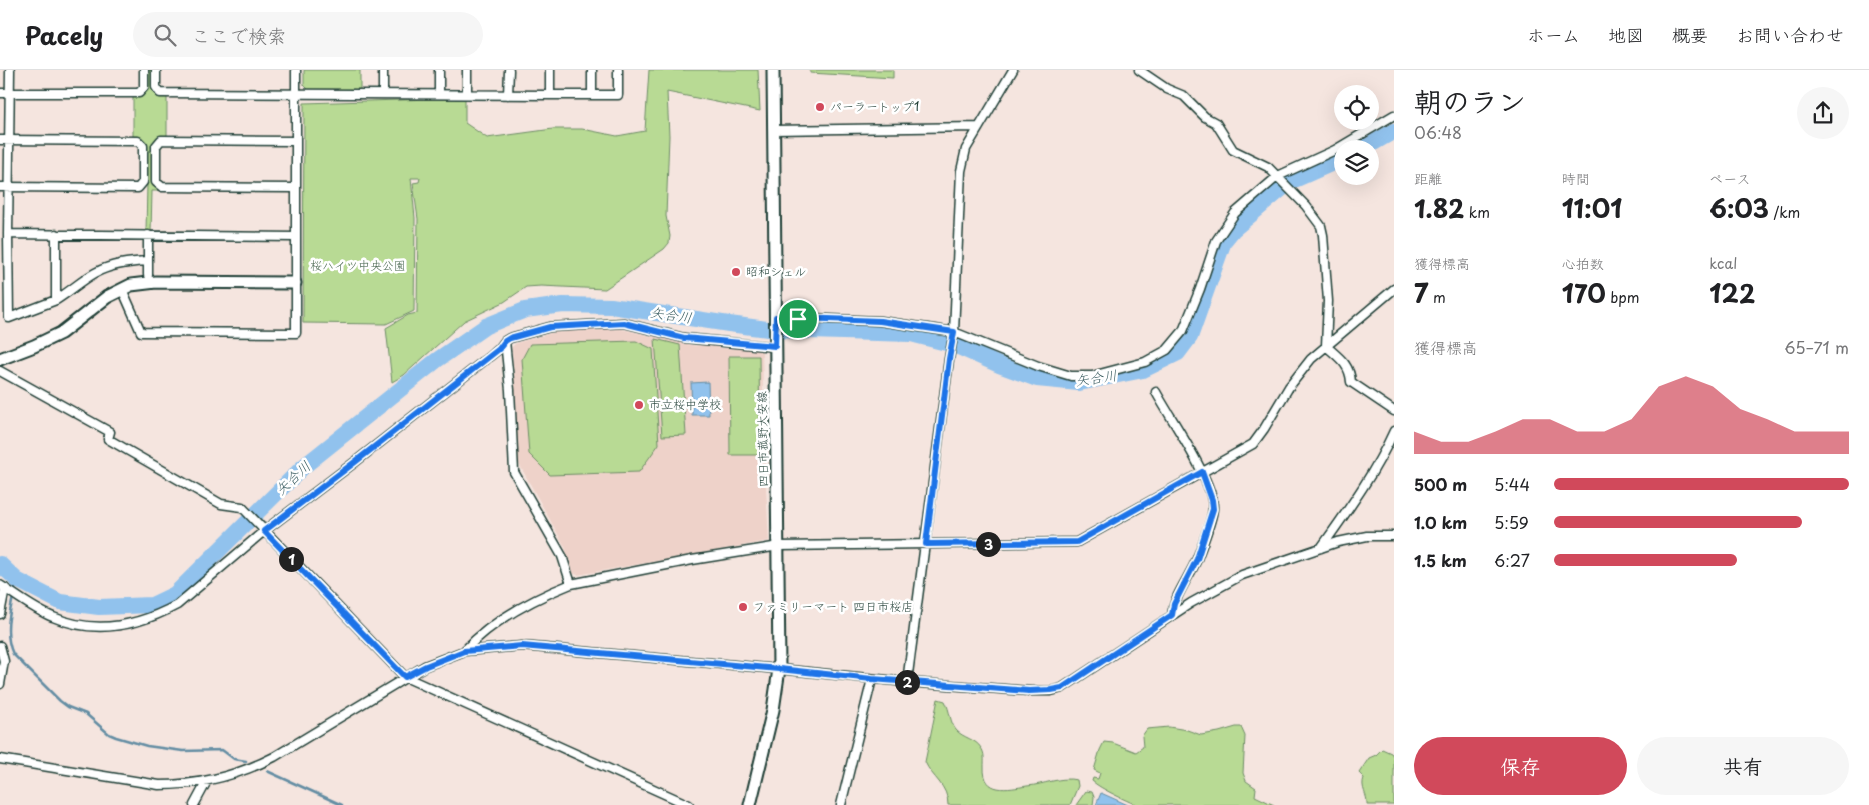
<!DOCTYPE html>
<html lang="ja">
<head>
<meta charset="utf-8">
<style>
	body { margin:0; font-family:"Playpen Sans","Klee One",sans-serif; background:#f6f6f6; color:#202124; height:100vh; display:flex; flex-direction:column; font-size:19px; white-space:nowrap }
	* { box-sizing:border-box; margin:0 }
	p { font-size:16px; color:#757577 }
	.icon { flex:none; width:28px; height:28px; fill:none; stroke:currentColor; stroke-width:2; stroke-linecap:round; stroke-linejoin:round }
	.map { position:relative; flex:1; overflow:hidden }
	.panel { display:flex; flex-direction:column; background:#fff; width:475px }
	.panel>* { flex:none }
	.buttons { position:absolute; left:1334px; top:15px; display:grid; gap:10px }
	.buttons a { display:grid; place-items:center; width:45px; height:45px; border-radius:50%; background:#fff; box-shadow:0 5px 20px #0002; font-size:25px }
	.pin { position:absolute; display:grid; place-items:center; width:42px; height:42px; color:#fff; margin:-21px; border:2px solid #fff; border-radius:50%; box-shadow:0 1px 5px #0007 }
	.km { position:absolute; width:25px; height:25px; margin:-12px; border-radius:50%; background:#222; color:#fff; font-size:14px; line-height:25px; text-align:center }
	.round { display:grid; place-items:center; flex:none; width:52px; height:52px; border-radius:26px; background:#f6f6f6 }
	.overview { display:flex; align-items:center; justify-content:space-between; height:85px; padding:0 20px }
	h1 { font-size:28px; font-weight:700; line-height:38px }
	.metrics { display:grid; grid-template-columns:repeat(3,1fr); gap:8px; height:85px; padding:5px 20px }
	.metrics div { display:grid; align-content:center }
	.metrics b { font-size:25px; font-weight:700 }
	.metrics small { font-size:14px; font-weight:400 }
	.metrics p { font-size:14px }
	.chart { height:140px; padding:10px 20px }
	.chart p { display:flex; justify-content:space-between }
	.chart svg { width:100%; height:90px; margin-top:5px; fill:#d1495b; opacity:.7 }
	.button { display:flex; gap:10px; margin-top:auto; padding:10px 20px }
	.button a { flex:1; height:58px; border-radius:30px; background:#d1495b; color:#fff; font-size:20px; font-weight:700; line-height:58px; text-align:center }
	.button a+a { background:#f6f6f6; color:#202124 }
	ul { padding:0 20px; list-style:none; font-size:16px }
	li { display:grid; grid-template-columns:80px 60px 1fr; align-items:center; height:38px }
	li i { height:12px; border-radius:6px; background:#d1495b }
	header { display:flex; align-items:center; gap:30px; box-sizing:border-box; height:70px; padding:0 25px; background:#fff; border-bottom:1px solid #e0e0e0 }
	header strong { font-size:24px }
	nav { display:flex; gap:28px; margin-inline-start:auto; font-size:18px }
	.search { width:350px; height:45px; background:#f6f6f6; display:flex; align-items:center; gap:12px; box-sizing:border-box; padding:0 18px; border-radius:28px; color:#757577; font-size:19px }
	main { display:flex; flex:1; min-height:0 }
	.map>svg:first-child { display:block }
	.built { fill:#eed2c9 }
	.green { fill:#b8da94; stroke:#6c8c64 }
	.water { fill:#91c2ed; stroke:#638da3 }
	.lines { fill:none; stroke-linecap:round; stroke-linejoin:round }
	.stream { stroke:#638da3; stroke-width:2.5 }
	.river { stroke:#91c2ed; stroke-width:16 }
	.street-casing { stroke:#1f3d34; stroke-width:11 }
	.secondary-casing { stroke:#1f3d34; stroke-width:15 }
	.street { stroke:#fff; stroke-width:8 }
	.secondary { stroke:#fff; stroke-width:11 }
	.route-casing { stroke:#fff; stroke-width:10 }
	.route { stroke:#1a73e8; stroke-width:6 }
	.poi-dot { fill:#d1495b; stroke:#fff; stroke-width:2 }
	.labels { text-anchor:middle; stroke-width:5; stroke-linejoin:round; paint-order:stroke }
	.poi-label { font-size:12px; fill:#1f3d34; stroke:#fff; text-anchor:start }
	.park-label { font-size:12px; fill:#45644c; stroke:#fff }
	.street-label { font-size:12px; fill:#1f3d34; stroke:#fff }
	.water-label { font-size:14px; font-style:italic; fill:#3c5e62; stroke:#fff }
</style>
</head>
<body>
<header>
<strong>Pacely</strong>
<div class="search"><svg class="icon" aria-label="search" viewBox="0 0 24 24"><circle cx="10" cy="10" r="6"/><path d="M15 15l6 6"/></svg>ここで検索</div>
<nav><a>ホーム</a><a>地図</a><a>概要</a><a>お問い合わせ</a></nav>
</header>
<main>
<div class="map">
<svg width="1394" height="735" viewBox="0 0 1394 735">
	<rect width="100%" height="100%" fill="#f5e5df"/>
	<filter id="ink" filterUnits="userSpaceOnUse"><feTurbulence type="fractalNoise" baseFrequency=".02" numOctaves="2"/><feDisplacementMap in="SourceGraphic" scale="10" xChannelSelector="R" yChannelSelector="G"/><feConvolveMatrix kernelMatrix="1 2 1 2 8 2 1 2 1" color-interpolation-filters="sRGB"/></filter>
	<g filter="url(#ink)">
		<path class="built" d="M617,258L696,276L700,272L721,278L762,279L765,400L769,471L578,505L573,503L565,477L518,392L512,277L516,273L555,262Z"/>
		<path class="green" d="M146,0H153V20L158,26L167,27V66L158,67L153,73V114L158,121H152L151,162H146L147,114L145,110V74L140,67H133V26H141L146,21Z
			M304,0H360V20H309L304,15Z
			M649,0H758L760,41L667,22L669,66L666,146L670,166L669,173L664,179L605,219L541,216L526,217L504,232L464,251L404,305L392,312L386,258L408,245L417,243L418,149L413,113L419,112L420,108H411L415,148L414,241L386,254L303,253L304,33L465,28V53L487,68L553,59H582L617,66L645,61Z
			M810,0H893V8L810,3Z
			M655,269L680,275L686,365L662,366Z
			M636,271L653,279L659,374L639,402L550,405L529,384L522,289L530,274Z
			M729,286H759L760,385H730Z
			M938,629L945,631C950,640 950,653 956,660C963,668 976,669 981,678C985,683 984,690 984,697C983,725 1008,719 1027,716C1043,715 1061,706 1077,710L1078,716L1070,735H948C948,715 932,708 925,692Z
			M1169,657L1187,660L1201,665L1219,662L1236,657H1241L1245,666L1243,703L1246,711L1256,718L1255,726L1274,735H1137C1125,730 1101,719 1092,711L1093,708L1098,709L1100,703L1094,700L1100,680L1104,672L1113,673L1136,682L1143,677L1142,666L1147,659Z
			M1382,679L1391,683L1394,687V735H1367C1368,725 1360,718 1364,708L1359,703L1369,688L1376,685Z
			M1086,721L1092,722L1094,727L1093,735H1076Z"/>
		<path class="water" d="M708,312L709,345H692L691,313Z
			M1101,723L1128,735H1096Z"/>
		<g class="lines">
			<path class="stream" d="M17,510C12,534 2,561 13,584L60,631L68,637L86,644L109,664L116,667L147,676L183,681L222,680L234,689L246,691
				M267,701L342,735"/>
			<path class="river" d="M1363,79L1394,61
				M0,494L17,510L60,532L99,537L152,535L175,524L303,397L437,290L486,256L525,240L563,235L611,236L729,254L775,260L911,264L954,275L999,295L1037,309L1079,313L1143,300L1178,283L1190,267L1224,171L1233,160L1290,112L1342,89"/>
			<g class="street-casing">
				<path id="street" d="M10,0L8,164L295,167
					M156,0V17L160,23L550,25V0
					M592,0V25H618V0
					M1139,0L1167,19L1184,26L1205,47L1216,53L1233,80L1268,97L1306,136L1321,156L1323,165L1328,231L1326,276C1338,287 1350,294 1351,312L1394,341
					M0,23H139L144,17V0
					M383,24V0
					M439,24V0
					M467,24V0
					M508,25L509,0
					M550,25H592
					M773,60L979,57
					M0,70L138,71L143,76V112L138,118L0,117
					M296,71L161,70L156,76V112L162,117L296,118
					M8,164L9,248L56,230V164
					M148,191V205
					M122,219L141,262L296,263V0
					M56,230C69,222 81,211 95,203C111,194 130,192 148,191V165
					M776,247L880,251L954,262L1038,296L1071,306H1092L1145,292L1167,280L1183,261L1200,219L1216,171L1235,143L1278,106L1335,80L1394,45
					M505,271L510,320L514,402L562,486L571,514
					M0,301L110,362L108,369L221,434L242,437L405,607L689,735
					M1156,322C1170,348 1214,411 1213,438C1213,449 1201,478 1197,489C1189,508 1175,524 1172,545
					M1321,478C1348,440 1375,403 1394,361
					M0,515C17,526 35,540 53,547C95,565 138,556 177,535L264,461L355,392L499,279L505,271L510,268L550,257L624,253L684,268L775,277
					M0,544L5,518
					M0,576L4,591L0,614
					M464,581C492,551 533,529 571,514L692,490L779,476L1077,472L1253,374L1264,359L1289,317L1311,289L1394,219
					M907,612L949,289L954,262L961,101L966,79L1013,0
					M0,689L159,715C199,715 239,705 274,687L425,596L464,581L522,576L779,599L907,612L1029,621H1051L1062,618L1191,533L1242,505L1338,472L1367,466H1394
					M194,735L207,711
					M841,735L872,609"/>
			</g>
			<g class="secondary-casing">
				<path id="secondary" d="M0,289L34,276L61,263L107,227L131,215L156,212L295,213
					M750,735L773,640L779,599L773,0"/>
			</g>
			<use href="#street" class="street"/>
			<use href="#secondary" class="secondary"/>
		</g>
	</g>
	<g class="lines" filter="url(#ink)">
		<g class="route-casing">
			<path id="route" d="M776,247L880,251L954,262L949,289L926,474L1077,472L1202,402L1212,430L1213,439L1197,489L1174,534L1172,545L1062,618L1051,620L1029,621L872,609L779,599L522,576L464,581L426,596L405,607L264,461L355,392L499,279L505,271L510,268L550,257L624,253L684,268L775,276Z"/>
		</g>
		<use href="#route" class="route"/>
	</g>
	<g class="poi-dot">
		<circle cx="820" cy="37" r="5"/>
		<circle cx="736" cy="202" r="5"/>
		<circle cx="639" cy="335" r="5"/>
		<circle cx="743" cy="537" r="5"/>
	</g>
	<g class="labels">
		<g class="poi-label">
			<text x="830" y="41">パーラートップ1</text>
			<text x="746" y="206">昭和シェル</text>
			<text x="649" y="339">市立桜中学校</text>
			<text x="753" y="541">ファミリーマート 四日市桜店</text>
		</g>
		<g class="park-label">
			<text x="358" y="200">桜ハイツ中央公園</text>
		</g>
		<g class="street-label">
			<text transform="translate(763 369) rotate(-91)" y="4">四日市菰野大安線</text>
		</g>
		<g class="water-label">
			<text transform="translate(671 245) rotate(8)" y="5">矢合川</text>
			<text transform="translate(1096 308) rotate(-8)" y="5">矢合川</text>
			<text transform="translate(293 408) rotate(-43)" y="5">矢合川</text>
		</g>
	</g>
</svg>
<div class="buttons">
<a><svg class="icon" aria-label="locate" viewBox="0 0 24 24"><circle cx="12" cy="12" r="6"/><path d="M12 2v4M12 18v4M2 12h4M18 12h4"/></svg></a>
<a><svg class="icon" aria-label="layers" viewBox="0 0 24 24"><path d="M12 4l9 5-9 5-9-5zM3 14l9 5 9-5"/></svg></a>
</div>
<div class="pin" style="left:798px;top:249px;background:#1e9e55"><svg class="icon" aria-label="arrive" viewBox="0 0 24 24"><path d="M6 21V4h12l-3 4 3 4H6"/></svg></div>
<b class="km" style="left:291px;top:489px">1</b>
<b class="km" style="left:907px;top:612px">2</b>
<b class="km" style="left:988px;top:474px">3</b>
</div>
<section class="panel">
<div class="overview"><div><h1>朝のラン</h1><p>06:48</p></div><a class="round"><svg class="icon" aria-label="share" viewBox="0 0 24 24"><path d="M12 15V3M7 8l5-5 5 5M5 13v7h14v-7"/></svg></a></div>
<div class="metrics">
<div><p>距離</p><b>1.82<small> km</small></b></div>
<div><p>時間</p><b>11:01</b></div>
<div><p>ペース</p><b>6:03<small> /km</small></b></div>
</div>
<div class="metrics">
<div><p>獲得標高</p><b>7<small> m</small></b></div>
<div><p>心拍数</p><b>170<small> bpm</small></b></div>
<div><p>kcal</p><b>122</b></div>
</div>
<div class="chart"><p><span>獲得標高</span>65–71 m</p>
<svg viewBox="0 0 160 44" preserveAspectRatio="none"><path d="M0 44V33L10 38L20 38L30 33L40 27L50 27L60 33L70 33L80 27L90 11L100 6L110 11L120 22L130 27L140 33L150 33L160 33V44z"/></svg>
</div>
<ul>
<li><b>500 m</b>5:44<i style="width:100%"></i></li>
<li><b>1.0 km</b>5:59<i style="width:84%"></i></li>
<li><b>1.5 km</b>6:27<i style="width:62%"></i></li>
</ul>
<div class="button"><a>保存</a><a>共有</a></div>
</section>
</main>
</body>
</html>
